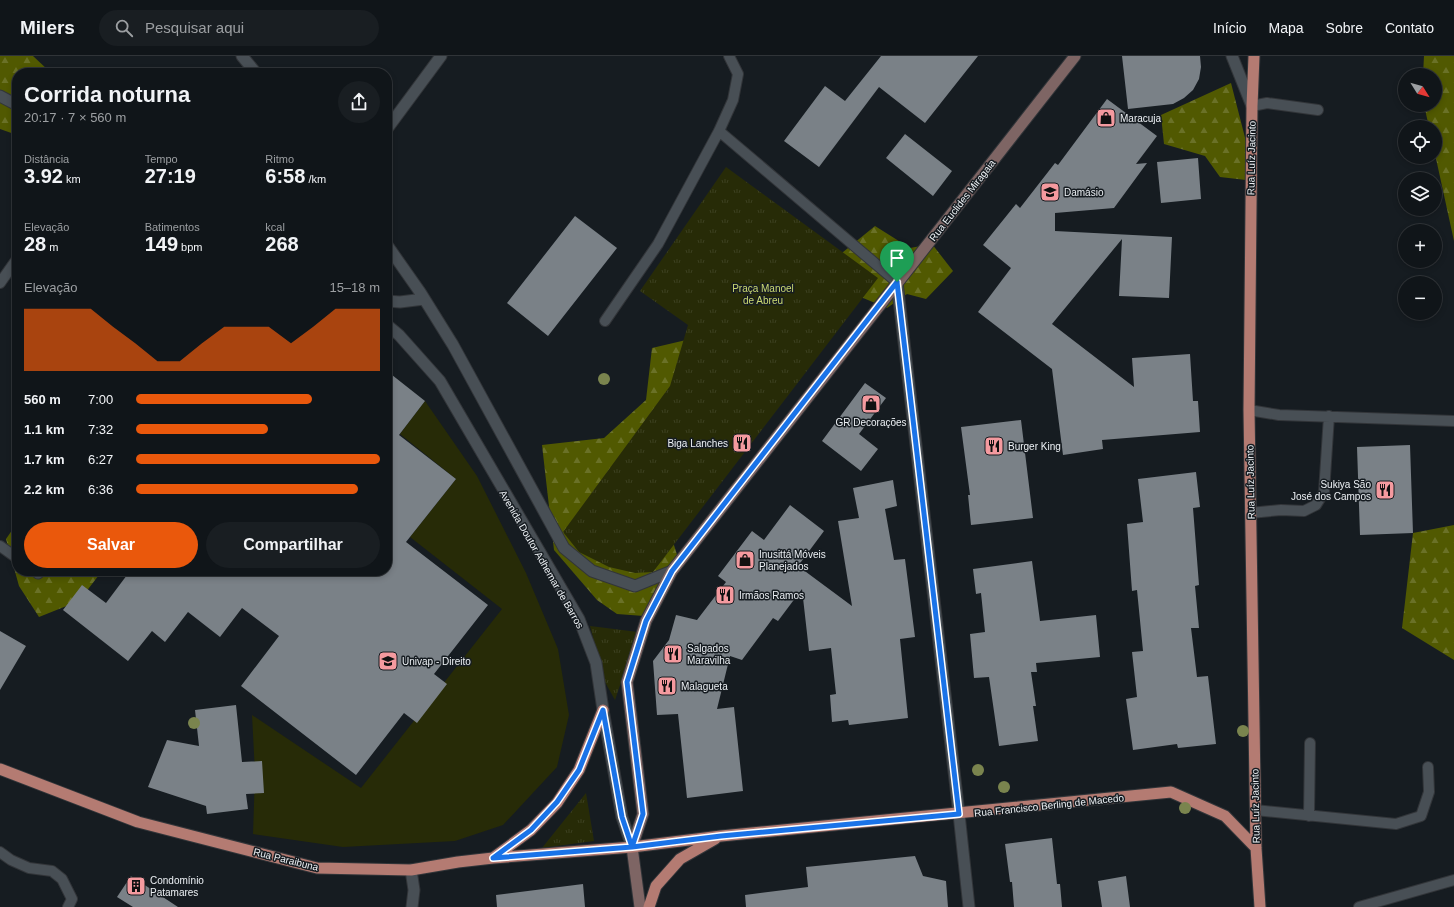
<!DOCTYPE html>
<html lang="pt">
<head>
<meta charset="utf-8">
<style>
	body { margin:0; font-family:Helvetica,sans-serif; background:#191e22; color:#f1f3f6; height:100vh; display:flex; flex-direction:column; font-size:15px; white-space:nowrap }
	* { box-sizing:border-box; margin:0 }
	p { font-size:13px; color:#9c9fa2 }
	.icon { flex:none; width:22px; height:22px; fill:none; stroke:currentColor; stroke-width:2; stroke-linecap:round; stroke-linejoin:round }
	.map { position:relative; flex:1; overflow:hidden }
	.panel { position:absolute; left:12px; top:12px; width:380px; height:508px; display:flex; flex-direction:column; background:#101519; border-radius:16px; box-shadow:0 2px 6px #0003,0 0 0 1px #303438 }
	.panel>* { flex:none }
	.needle { width:26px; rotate:127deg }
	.buttons { position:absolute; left:1398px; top:12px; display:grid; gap:8px }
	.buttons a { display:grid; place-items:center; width:44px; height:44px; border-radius:50%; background:#101519; box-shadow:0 2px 6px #0003,0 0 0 1px #303438; font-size:20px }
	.pin { position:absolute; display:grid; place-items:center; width:34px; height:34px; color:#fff; margin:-41px -17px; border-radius:50% 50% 50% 0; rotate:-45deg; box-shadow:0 0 4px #0007 }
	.pin .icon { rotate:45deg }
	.round { display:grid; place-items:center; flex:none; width:42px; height:42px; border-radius:21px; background:#191e22 }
	.head { display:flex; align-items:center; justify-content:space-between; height:68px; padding:0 12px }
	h1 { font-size:22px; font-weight:700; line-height:30px }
	.stats { display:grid; grid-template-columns:repeat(3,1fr); gap:6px; height:68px; padding:4px 12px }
	.stats div { display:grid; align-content:center }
	.stats b { font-size:20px; font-weight:700 }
	.stats small { font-size:11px; font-weight:400 }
	.stats p { font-size:11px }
	.chart { height:112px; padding:8px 12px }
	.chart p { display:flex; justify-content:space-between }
	.chart svg { width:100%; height:72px; margin-top:4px; fill:#ea580c; opacity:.7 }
	.cta { display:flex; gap:8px; margin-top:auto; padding:8px 12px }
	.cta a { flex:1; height:46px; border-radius:24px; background:#ea580c; color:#fff; font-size:16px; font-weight:700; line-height:46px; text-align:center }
	.cta a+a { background:#191e22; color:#f1f3f6 }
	ul { padding:0 12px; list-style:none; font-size:13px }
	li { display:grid; grid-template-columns:64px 48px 1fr; align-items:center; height:30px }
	li i { height:10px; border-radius:5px; background:#ea580c }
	header { display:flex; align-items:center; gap:24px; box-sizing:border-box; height:56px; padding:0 20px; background:#101519; border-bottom:1px solid #303438 }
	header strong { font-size:19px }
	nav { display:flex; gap:22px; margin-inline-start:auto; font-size:14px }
	.search { width:280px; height:36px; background:#191e22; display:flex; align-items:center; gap:10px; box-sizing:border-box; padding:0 14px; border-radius:22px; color:#9c9fa2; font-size:15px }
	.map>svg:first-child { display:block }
	.grass { fill:#272b07 }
	.forest { fill:url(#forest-firs) }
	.park { fill:url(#park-tufts) }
	.building { fill:#7a8187 }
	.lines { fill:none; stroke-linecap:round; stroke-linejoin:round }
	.service-casing { stroke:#323539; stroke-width:12 }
	.minor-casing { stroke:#323539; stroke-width:13 }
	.tertiary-casing { stroke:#323539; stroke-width:13 }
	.secondary-casing { stroke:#323539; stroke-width:13 }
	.primary-casing { stroke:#323539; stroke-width:13 }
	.service { stroke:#484f55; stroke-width:10 }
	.minor { stroke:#484f55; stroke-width:11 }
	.tertiary { stroke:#484f55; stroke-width:11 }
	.secondary { stroke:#7e6564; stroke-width:11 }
	.primary { stroke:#b47b72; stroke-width:11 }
	.tree { fill:#7a844e }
	.route-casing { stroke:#fff; stroke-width:8 }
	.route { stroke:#1a73e8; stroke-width:5 }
	.labels { text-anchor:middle; stroke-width:3; stroke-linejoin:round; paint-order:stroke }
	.poi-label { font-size:10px; fill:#ecf0f4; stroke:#161c21; text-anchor:start }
	.street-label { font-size:10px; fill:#ecf0f4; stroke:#161c21 }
	.park-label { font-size:10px; fill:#ccda72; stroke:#161c21 }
</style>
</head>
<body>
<header>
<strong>Milers</strong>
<div class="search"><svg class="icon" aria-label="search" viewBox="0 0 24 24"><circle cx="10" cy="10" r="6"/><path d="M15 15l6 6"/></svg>Pesquisar aqui</div>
<nav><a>Início</a><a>Mapa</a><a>Sobre</a><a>Contato</a></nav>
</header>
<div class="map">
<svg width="1454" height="851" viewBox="0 0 1454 851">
	<defs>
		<pattern id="forest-firs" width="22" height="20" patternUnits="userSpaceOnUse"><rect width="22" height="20" fill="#515901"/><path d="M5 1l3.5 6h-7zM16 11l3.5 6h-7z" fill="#6a7127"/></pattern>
		<pattern id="park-tufts" width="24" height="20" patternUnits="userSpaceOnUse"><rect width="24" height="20" fill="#272b07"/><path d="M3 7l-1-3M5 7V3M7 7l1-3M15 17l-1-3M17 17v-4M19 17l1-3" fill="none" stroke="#3c4020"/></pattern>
	</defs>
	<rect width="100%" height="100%" fill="#161c21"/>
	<path class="grass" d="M425,345L477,420L526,517L558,593L569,659L557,711L503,769L455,785L343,791L253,778L255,717L252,659L361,732L502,553L410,481L456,423L400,378Z"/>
	<path class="forest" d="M0,0H33L49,15L50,17H17V79L0,73Z
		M1424,0H1454V185L1435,98V71H1429L1424,49H1435V19H1423Z
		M1231,27L1251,105L1246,124L1220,121L1205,100L1164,88L1161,59Z
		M875,170L910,192L932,188L953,215L926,243L907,238L887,252L856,239L664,457L678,502L669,533L644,560L617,558L597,544L554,494L542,389L604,382L646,344L652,292L716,277L810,223Z
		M17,467V515H102L79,545L39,561L19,530L6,483Z
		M1454,469V604L1402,572L1413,477Z"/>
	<path class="park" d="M726,111L878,222L653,516L635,517L609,511L579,496L563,476L670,330L688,269L640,235Z
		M590,570L638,576L615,644L605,626Z
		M586,737L594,785L542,792Z"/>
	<path class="building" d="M881,0H978L925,67L879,31L819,111L784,85L825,30L845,45Z
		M1122,0H1200L1201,11L1199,23L1193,34L1184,42L1173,48L1128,53Z
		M1107,43L1157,80L1136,108L1147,107L1114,152L1055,157V175L1172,181L1169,242L1119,240L1122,183L1052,268L1134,331L1132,302L1190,298L1193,345H1198L1200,376L1102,384L1103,393L1063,399L1052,313L978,256L1011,212L983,189L1016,148L1020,152L1055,107L1058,109Z
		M905,78L952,115L933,140L886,102Z
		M1198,102L1201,143L1161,147L1157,106Z
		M575,160L617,192L548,280L507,247Z
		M387,315L425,345L399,379L456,423L406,486L488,549L434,618L447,628L417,667L404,657L356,719L241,630L279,580L242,552L220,581L188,556L165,586L152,575L128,605L63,554L82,529L106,547L130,515H387Z
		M865,327L886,342L859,378L878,393L861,415L822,385Z
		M1021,364L1033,462L971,469L968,439H970L961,371Z
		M1410,389L1413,477L1360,479L1357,391Z
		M1196,416L1200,451L1193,452L1199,529L1195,530L1199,572H1191L1197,621L1208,620L1216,688L1178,692L1177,688L1133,694L1126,643L1137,641L1132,596L1143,595L1137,534L1132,535L1127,468L1143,466L1138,423Z
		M893,424L897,450L885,453L894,504L905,503L915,581L900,583L908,662L849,669L848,664L832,666L830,639L836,638L831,592L809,595L802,533L778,565L773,562L742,604L730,600L717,653L734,651L743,735L687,742L678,658L657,659L653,605L669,584L676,559L697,564L726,526L718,520L752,475L764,484L790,449L824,475L798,510L852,550L838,465L859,462L853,432Z
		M1032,505L1040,565L1096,559L1100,601L1036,607L1037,616H1031L1036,650H1033L1038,685L999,690L989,621L974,622L970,578L985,576L981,537L976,538L973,513Z
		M0,575L26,590L0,634Z
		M236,649L242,706L262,705L264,737L246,738L248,753L207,758L206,750L148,731L167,684L199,690L195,654Z
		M1052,782L1057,828H1060L1062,851H1014L1012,826H1010L1005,788Z
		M915,800L923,820L946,825L948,851H746L745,839L808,831L806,811Z
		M131,820L178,851H133L117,841Z
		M1126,820L1130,851H1102L1098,825Z
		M583,828L585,851H497L496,839Z"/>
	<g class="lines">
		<g class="service-casing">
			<path id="service" d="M1252,50L1267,47L1318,54
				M719,75L897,226
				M0,227L17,203
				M605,265L658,188L719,75L733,44L738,18L729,0
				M1249,354L1279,359L1454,365
				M1250,457L1281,454L1304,455L1316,449L1324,436L1329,360
				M0,490L17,502
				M1255,754L1396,768L1421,760L1429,736L1428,711
				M1309,760L1310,687
				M0,796L11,804L29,812L52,815L62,823L72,843L68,851
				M1359,851L1454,824"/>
		</g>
		<g class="minor-casing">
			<path id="minor" d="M1232,0L1252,50
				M387,73L441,0
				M897,226L959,758L969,851
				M38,517L39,515
				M411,814L414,834L412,851"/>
		</g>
		<g class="tertiary-casing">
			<path id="tertiary" d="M242,0L256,17
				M0,40L17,49
				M387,189L420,236L453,289L564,492L592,515L635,530L672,515
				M387,245L400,246L424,243
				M387,269L399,279L440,325L579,563L596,607L603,654L622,761L632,791"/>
		</g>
		<g class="secondary-casing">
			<path id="secondary" d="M640,851L632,791L643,758L627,626L646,565L672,515L1075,0"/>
		</g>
		<g class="primary-casing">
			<path id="primary" d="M1254,0L1252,50L1249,354L1256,792L1260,851
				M0,713L138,766L317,812L411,814L458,806L493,802L632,791L721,780L1171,736L1225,760L1256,792
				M493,802L531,774L557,747L579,714L603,654
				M649,851L656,830L680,803L715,783"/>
		</g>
		<use href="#service" class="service"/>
		<use href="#minor" class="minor"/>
		<use href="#tertiary" class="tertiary"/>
		<use href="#secondary" class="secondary"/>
		<use href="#primary" class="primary"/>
	</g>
	<g class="tree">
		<circle cx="604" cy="323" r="6"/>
		<circle cx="194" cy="667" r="6"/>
		<circle cx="1243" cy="675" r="6"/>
		<circle cx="978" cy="714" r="6"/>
		<circle cx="1004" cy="731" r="6"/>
		<circle cx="1185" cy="752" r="6"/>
	</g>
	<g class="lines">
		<g class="route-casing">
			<path id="route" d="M897,226L672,515L646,565L627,626L643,758L632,791L493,802L531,774L557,746L579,714L603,654L622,761L632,791L721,780L959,758L897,226"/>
		</g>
		<use href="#route" class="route"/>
	</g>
	<defs>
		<g id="shop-square" transform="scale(1)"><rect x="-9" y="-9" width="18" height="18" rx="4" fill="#f49a9f" stroke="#161c21"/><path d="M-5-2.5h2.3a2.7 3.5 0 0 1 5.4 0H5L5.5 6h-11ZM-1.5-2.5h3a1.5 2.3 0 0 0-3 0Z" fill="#111"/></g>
		<g id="university-square" transform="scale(1)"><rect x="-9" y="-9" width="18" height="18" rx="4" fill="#f49a9f" stroke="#161c21"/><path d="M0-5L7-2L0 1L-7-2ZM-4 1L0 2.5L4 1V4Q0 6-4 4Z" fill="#111"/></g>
		<g id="restaurant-square" transform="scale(1)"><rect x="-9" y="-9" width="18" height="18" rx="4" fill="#f49a9f" stroke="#161c21"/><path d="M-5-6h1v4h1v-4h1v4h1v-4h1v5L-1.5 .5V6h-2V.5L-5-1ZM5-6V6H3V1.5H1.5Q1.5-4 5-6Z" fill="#111"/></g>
		<g id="building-square" transform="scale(1)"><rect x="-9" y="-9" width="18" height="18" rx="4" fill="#f49a9f" stroke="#161c21"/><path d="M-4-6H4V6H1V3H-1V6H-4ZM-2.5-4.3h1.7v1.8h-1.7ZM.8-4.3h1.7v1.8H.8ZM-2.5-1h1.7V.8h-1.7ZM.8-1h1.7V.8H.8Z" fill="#111"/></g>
	</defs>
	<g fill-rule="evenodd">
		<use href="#shop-square" x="1106" y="62"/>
		<use href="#university-square" x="1050" y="136"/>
		<use href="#shop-square" x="871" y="348"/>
		<use href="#restaurant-square" x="742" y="387"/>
		<use href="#restaurant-square" x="994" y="390"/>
		<use href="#restaurant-square" x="1385" y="434"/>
		<use href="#shop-square" x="745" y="504"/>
		<use href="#restaurant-square" x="725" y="539"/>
		<use href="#restaurant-square" x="673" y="598"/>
		<use href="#university-square" x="388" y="605"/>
		<use href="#restaurant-square" x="667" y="630"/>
		<use href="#building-square" x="136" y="830"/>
	</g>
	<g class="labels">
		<g class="poi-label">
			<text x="1120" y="66">Maracuja</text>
			<text x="1064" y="140">Damásio</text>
			<text x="871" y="370" text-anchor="middle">GR Decorações</text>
			<text x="728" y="391" text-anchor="end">Biga Lanches</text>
			<text x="1008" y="394">Burger King</text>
			<text x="1371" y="432" text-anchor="end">Sukiya São<tspan x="1371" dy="12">José dos Campos</tspan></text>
			<text x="759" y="502">Inusittá Móveis<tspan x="759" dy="12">Planejados</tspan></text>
			<text x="739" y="543">Irmãos Ramos</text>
			<text x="687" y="596">Salgados<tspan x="687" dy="12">Maravilha</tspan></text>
			<text x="402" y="609">Univap - Direito</text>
			<text x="681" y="634">Malagueta</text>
			<text x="150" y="828">Condomínio<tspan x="150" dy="12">Patamares</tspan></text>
		</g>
		<g class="street-label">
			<text transform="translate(1251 102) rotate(-89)" y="4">Rua Luíz Jacinto</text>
			<text transform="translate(962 144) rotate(-52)" y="4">Rua Euclides Miragaia</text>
			<text transform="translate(1250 426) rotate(-91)" y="4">Rua Luíz Jacinto</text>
			<text transform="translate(542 503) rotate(60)" y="4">Avenida Doutor Adhemar de Barros</text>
			<text transform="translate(1049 749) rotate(-6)" y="4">Rua Francisco Berling de Macedo</text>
			<text transform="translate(1255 750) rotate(-91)" y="4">Rua Luíz Jacinto</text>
			<text transform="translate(286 803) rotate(14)" y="4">Rua Paraibuna</text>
		</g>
		<g class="park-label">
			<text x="763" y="236">Praça Manoel<tspan x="763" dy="12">de Abreu</tspan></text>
		</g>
	</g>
</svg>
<div class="buttons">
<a><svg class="needle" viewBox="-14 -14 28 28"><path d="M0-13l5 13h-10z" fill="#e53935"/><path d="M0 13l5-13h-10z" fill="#9c9fa2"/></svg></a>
<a><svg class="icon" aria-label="locate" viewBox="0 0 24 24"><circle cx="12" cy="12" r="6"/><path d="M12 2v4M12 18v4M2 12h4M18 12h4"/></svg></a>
<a><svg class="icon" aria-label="layers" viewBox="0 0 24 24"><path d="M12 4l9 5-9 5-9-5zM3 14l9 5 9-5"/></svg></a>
<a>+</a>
<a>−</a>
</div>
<div class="pin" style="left:897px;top:226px;background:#1e9e55"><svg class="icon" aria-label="arrive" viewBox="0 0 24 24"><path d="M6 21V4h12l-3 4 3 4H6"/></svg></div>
<section class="panel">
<div class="head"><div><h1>Corrida noturna</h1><p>20:17 · 7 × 560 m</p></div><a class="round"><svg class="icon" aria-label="share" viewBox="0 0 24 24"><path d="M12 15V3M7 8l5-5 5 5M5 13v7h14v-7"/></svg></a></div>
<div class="stats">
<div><p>Distância</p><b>3.92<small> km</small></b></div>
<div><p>Tempo</p><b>27:19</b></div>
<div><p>Ritmo</p><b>6:58<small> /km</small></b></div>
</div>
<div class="stats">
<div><p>Elevação</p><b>28<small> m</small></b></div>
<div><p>Batimentos</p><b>149<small> bpm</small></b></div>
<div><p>kcal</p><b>268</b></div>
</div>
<div class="chart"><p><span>Elevação</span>15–18 m</p>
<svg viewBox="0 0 160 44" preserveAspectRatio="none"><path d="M0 44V6L10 6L20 6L30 6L40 17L50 27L60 38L70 38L80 27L90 17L100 17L110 17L120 27L130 17L140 6L150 6L160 6V44z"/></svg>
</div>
<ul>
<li><b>560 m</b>7:00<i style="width:72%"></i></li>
<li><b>1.1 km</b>7:32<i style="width:54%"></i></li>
<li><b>1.7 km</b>6:27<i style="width:100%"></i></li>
<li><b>2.2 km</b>6:36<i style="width:91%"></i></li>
</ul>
<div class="cta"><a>Salvar</a><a>Compartilhar</a></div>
</section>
</div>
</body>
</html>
